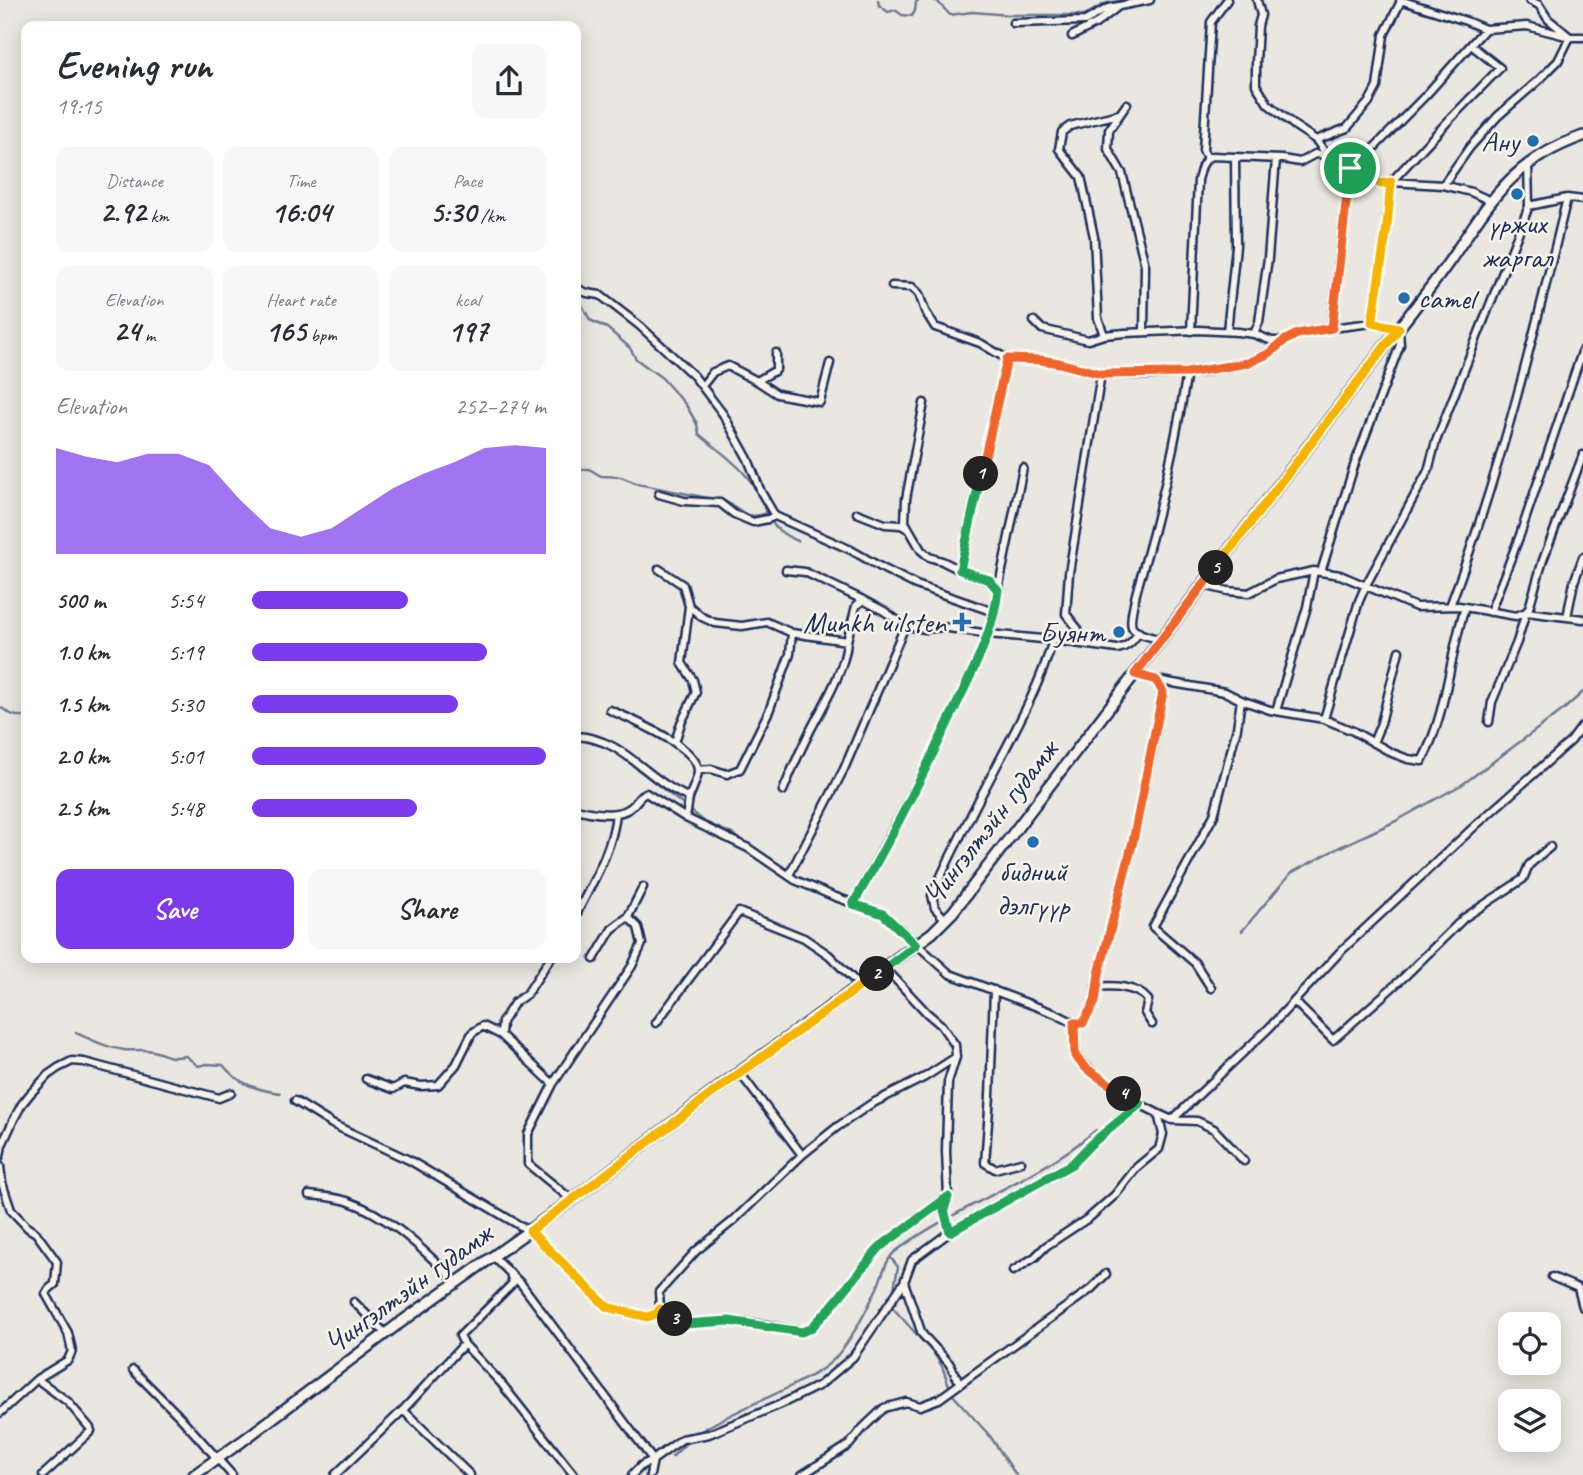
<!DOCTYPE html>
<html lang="en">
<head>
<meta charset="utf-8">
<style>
	body { margin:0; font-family:Caveat,sans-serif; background:#f7f7f7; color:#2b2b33; height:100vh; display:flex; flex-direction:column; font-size:26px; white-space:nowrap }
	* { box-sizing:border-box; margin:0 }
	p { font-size:23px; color:#7c7c81 }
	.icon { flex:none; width:38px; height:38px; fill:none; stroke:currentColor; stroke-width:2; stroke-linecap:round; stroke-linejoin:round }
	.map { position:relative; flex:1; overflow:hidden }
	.side { position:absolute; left:21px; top:21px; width:560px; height:942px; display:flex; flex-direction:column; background:#fff; border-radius:14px; box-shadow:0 4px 18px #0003 }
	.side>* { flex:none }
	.tools { position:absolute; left:1498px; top:1312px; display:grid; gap:14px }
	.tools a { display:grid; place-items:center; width:63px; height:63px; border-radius:14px; background:#fff; box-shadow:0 4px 18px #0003; font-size:35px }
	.pin { position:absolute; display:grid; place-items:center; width:60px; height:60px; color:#fff; margin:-30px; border:4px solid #fff; border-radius:50%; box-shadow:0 2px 7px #0007 }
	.km { position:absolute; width:35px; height:35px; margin:-18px; border-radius:50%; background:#222; color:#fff; font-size:19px; line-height:35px; text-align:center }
	.round { display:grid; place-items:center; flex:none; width:74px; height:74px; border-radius:14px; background:#f7f7f7 }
	.head { display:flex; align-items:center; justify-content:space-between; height:119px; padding:0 35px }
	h1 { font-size:38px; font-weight:700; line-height:52px }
	.metrics { display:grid; grid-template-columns:repeat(3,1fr); gap:10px; height:119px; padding:7px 35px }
	.metrics div { display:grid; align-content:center; border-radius:14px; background:#f7f7f7; text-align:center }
	.metrics b { font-size:30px; font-weight:700 }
	.metrics small { font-size:19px; font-weight:400 }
	.metrics p { font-size:19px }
	.chart { height:196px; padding:14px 35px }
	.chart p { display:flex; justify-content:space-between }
	.chart svg { width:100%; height:126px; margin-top:7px; fill:#7c3aed; opacity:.7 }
	.primary-button { display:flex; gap:14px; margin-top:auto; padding:14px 35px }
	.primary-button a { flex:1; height:80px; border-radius:14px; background:#7c3aed; color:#fff; font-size:28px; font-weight:700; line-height:80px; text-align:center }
	.primary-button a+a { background:#f7f7f7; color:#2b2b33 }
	ul { padding:0 35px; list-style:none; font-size:23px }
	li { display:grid; grid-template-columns:112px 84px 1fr; align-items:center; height:52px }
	li i { height:18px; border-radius:9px; background:#7c3aed }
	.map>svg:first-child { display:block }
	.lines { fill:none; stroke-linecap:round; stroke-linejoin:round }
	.stream { stroke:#6d7892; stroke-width:2.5 }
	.minor-casing { stroke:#1b2f5e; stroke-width:11 }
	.secondary-casing { stroke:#1b2f5e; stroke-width:14 }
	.minor { stroke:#f7f3e8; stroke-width:6 }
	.secondary { stroke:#f7f3e8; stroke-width:9 }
	.split-1-casing { stroke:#fff; stroke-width:14 }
	.split-2-casing { stroke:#fff; stroke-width:14 }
	.split-3-casing { stroke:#fff; stroke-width:14 }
	.split-4-casing { stroke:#fff; stroke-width:14 }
	.split-5-casing { stroke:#fff; stroke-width:14 }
	.split-6-casing { stroke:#fff; stroke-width:14 }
	.split-1 { stroke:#f0652b; stroke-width:9 }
	.split-2 { stroke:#22a559; stroke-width:9 }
	.split-3 { stroke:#f5b400; stroke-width:9 }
	.split-4 { stroke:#22a559; stroke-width:9 }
	.split-5 { stroke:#f0652b; stroke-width:9 }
	.split-6 { stroke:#f5b400; stroke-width:9 }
	.poi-dot { fill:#1f6fb2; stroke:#f7f3e8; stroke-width:2.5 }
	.labels { text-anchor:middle; stroke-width:5; stroke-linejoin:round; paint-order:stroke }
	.poi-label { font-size:30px; fill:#1b2f5e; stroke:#f7f3e8; text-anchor:end }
	.street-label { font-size:30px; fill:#1b2f5e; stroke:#f7f3e8 }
</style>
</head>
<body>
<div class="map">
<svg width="1583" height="1475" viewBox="0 0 1583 1475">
	<rect width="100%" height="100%" fill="#eae7e0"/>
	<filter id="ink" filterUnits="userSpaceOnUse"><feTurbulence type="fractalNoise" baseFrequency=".0143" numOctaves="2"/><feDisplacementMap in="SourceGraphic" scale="14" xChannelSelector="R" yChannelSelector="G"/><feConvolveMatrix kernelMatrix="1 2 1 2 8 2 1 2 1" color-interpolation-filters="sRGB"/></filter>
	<g filter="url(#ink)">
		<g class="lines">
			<path class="stream" d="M878,0L879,5L888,12L895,10L902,15L912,16L915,11L916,2L919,0
				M932,0L937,1L950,15L972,12L1011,15H1085L1104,4L1122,0
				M576,306L579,304L583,307L590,320L607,328L630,348L636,359L662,378L686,405L697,424L699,434C715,448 735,461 748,478C770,505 761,527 798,541
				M576,469H589L601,476L621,477L638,484L723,501C742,507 743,522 767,513
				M0,707C10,714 13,717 26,716
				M615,751L705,822L734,835L749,846
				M1242,931L1291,873L1338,848L1396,821L1463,784L1563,710L1583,692
				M76,1033C92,1040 107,1048 124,1050C133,1051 143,1049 153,1051C169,1055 167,1059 186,1056L198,1066L207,1064L223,1065C238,1084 257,1090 280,1093
				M891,1258L898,1267L893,1294
				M892,1304L893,1308L935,1355L942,1366L952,1394L990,1436L1016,1475
				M697,1434C728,1413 764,1401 797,1383C811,1376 825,1369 836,1357C853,1337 866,1312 877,1288C882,1277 886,1258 896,1251C959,1204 1035,1182 1096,1130
				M672,1457L689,1440"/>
			<g class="minor-casing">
				<path id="minor" d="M1257,0L1261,15L1258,26L1256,62V85L1268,104L1295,126L1316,140L1327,155L1381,184L1391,182L1443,185L1471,192L1491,201
					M1400,0L1466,21L1485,29L1527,26L1570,37H1583
					M1013,23L1085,21L1108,8L1119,6
					M1072,36L1097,23L1119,6L1150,0
					M1127,104L1109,130L1108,149L1122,173L1145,265L1144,332
					M1316,140L1347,128L1369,102L1377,87L1384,35L1401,1
					M1207,158L1203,150L1211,22L1227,0
					M1356,171L1366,156L1426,95L1485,29
					M1443,185L1470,147L1498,116L1538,81L1558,61L1570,37L1548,19L1539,5L1529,0
					M1529,206L1567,198L1583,200
					M892,286L912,287L919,294L925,311L935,327L980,343L1007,359L1041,360L1060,363L1101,374L1147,375L1201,372L1248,363L1268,353L1284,341L1297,334L1323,329L1372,323L1399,328L1400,345L1355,463L1321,572
					M576,288L587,293L600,295L640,326L694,376L723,414L748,459L761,492L775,516L851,550L884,569L916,585L994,612L989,634L936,749L853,904
					M1034,321L1042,329L1088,340L1104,335L1125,333L1198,330L1238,332L1254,334L1272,341H1284
					M1372,323L1387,227L1391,182L1451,118L1500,68L1471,45
					M1331,328L1350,168
					M1191,331L1198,180L1202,166L1207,158L1213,156L1282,159L1300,162L1315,154L1327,155
					M1227,331L1236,246L1235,157
					M1254,334L1259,322L1268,258L1276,159
					M1104,335L1098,318L1094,237L1082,181L1081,177L1059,149L1062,132L1070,126L1119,114
					M757,381L777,394L820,402L830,363
					M702,386L713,372L728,366L757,381L776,370V353
					M924,403L906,499L905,522L921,550L929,557L942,561L960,570L989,581L998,590L994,612
					M659,494L684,501L720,503L734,514L753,522L768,519L775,516
					M857,513L885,524L901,525L908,529
					M659,569L683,585L689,606L682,663L693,680L696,692L681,723L675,742
					M786,570L805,572L863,600
					M960,570L973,507L1007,359
					M1203,585L1228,591L1249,593L1276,579L1314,571L1340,575L1416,607L1459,606L1516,616L1526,612L1583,619
					M998,590L1023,468
					M689,606L702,617L715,623L742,626L767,622L792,633L847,641L856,606L863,600L884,611L905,626L925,629L942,627L989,634L1053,640L1117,649C1128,647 1133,641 1139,632
					M1450,606C1500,474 1534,335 1567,198
					M1490,612L1520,535L1583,349
					M1567,617L1574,582L1583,557
					M1161,640C1153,637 1136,635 1132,627C1128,618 1140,579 1143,569C1162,504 1176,439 1187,373
					M1078,643V629L1066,614L1069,573L1101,374
					M1135,674L1167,682L1225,692L1241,700L1270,710L1324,719L1353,731L1392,753L1408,759L1422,761C1447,713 1449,658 1465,607
					M610,710C630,719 700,747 698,772C697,780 692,790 689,798
					M1276,711L1307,607L1314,571
					M1324,719L1359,601L1366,585L1428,471L1436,441L1529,206L1528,163
					M1489,722L1492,702L1517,642L1526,612L1529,608L1543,560L1583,455
					M576,736C615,738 636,765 666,785C673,790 681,794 689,798L686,818
					M1373,743L1381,723L1399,651
					M698,770L711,769L727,774L740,769L769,711L790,654L792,633
					M783,791C791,771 800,751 810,731C823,706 846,668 847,641
					M576,809C592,813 616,818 630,808C637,803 638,796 646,793L686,818L748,848L795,880L833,896L883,914L950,974L1056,1014L1074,1023L1075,1056C1102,1083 1138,1105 1172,1120L1269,1028L1341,951L1475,826L1571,741L1583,725
					M789,875L844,769L905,626
					M576,915C592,883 613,849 616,813
					M946,920L935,908L932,895C952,852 973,810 995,769C1017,727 1040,685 1053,640
					M594,959L612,929L628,917L643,887
					M885,968L927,1013L941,1025L955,1045L956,1057L948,1082L946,1151L948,1197L880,1247L831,1307L811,1328L802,1332L767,1325L729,1321L684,1324L660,1309L659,1292L696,1251L733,1221L802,1155L837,1127L871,1104L925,1077L956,1057
					M1096,987L1133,841L1154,742L1163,692L1156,680
					M1211,988L1195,963L1153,927L1214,815L1237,728L1241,700
					M994,990L990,1096L985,1163L995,1169L1021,1162
					M1294,1001L1333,1040L1404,977L1464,918L1523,879L1529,865L1550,847
					M656,1023L739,912L804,938L829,955L860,986
					M1074,1023H1083L1095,1002L1096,987C1112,985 1137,986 1148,1000L1145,1013L1152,1024
					M501,1035L502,1022L515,1002L527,994L551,957
					M740,1073L802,1155
					M366,1079L393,1089L404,1083L421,1086L438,1085L456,1065L472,1033L483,1026L501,1035L553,1084
					M295,1101L332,1124L409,1160L529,1231L607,1307L647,1317L656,1314L660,1309
					M1172,1120L1197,1121L1214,1129L1244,1161
					M0,1156L2,1145L14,1119L22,1104L30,1094L48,1075L58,1068L72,1061L84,1062L219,1098L231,1093
					M0,1166L2,1183L11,1210L28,1228L36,1233L57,1262L55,1284L49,1289L46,1294L68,1333L72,1351L68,1360L37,1379
					M309,1195C321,1196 335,1197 347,1201C391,1216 424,1251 457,1282
					M948,1197L944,1210L950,1232L912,1260L904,1282L922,1334L949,1363L960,1383
					M572,1200L528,1164V1134L553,1084L632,966L642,944L638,927L628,917
					M950,1232L1072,1164L1091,1144L1140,1104
					M493,1256L522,1285L653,1460L650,1475
					M1013,1271L1035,1257L1046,1246L1090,1217L1115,1195L1137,1167L1159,1149L1163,1134L1158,1114
					M1552,1277L1578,1288L1583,1307
					M354,1302L386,1334
					M464,1344L501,1383L574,1475
					M133,1370L180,1417L232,1475
					M403,1410L470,1475
					M0,1413L37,1379L68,1402L90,1428L91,1431L43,1475
					M335,1475L403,1410L464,1344L460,1336L513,1283L510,1273
					M632,1475L642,1465L653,1460L682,1439L709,1434L779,1405L820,1385L853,1357L904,1282
					M802,1475L849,1445L863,1428L884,1408L906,1402L920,1406L939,1399L1091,1289L1106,1274"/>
			</g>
			<g class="secondary-casing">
				<path id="secondary" d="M194,1475L241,1442L397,1325L572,1200L721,1086L932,933L953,912L1399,328C1417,305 1435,282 1451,259C1491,200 1512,161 1583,136"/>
			</g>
			<use href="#minor" class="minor"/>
			<use href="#secondary" class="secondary"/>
		</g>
	</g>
	<g class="lines" filter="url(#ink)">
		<g class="split-1-casing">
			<path id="split-1" d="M981,474L1007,359L1041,360L1059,363L1101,374L1187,373L1248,363L1268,354L1284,341L1297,334L1332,328L1350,168"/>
		</g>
		<g class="split-2-casing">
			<path id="split-2" d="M877,974L916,945L883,914L853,904C890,841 923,775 954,710C973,670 993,634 998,590L989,580L960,570L981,474"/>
		</g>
		<g class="split-3-casing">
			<path id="split-3" d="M675,1319L660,1309L656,1314L647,1317L607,1307L530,1231L572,1200L722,1086L877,974"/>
		</g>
		<g class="split-4-casing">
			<path id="split-4" d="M675,1319L684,1324L729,1321L802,1332L811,1328L831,1307L880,1247L948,1197L944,1210L950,1232L1072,1164L1091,1144L1140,1104L1124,1094"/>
		</g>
		<g class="split-5-casing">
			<path id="split-5" d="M1124,1094L1087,1069L1075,1056L1074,1023H1083L1095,1002L1099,974L1133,841L1163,692L1156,680L1135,674L1216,568"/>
		</g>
		<g class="split-6-casing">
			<path id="split-6" d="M1216,568L1399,328L1372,323L1387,227L1391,182L1381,184L1350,168"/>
		</g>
		<use href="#split-1" class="split-1"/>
		<use href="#split-2" class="split-2"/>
		<use href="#split-3" class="split-3"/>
		<use href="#split-4" class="split-4"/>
		<use href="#split-5" class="split-5"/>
		<use href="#split-6" class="split-6"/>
	</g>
	<g class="poi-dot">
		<circle cx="1533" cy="141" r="7"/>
		<circle cx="1517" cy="194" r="7"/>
		<circle cx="1404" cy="298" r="7"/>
		<path d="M958.5 611.5h7v7h7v7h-7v7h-7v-7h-7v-7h7z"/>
		<circle cx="1119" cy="632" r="7"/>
		<circle cx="1033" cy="842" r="7"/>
	</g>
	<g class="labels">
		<g class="poi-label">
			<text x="1519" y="151">Ану</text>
			<text x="1517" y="233" text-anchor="middle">үржих<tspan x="1517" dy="34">жаргал</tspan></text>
			<text x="1418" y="308" text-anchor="start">camel</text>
			<text x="946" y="632">Munkh uilsten</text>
			<text x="1105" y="642">Буянт</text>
			<text x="1033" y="881" text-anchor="middle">бидний<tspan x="1033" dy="34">дэлгүүр</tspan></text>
		</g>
		<g class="street-label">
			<text transform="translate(990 822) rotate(-52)" y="10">Чингэлтэйн гудамж</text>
			<text transform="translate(408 1288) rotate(-36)" y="10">Чингэлтэйн гудамж</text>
		</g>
	</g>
</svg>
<div class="tools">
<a><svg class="icon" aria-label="locate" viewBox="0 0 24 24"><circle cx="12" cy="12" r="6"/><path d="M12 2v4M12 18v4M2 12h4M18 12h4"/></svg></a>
<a><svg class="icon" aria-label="layers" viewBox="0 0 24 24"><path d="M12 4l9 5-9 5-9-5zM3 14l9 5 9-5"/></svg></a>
</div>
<div class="pin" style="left:1350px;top:168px;background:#1e9e55"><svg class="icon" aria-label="arrive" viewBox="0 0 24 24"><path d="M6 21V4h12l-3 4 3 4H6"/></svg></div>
<b class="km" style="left:981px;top:474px">1</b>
<b class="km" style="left:877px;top:974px">2</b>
<b class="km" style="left:675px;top:1319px">3</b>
<b class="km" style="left:1124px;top:1094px">4</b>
<b class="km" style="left:1216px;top:568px">5</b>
<section class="side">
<div class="head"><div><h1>Evening run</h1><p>19:15</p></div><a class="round"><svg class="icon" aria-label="share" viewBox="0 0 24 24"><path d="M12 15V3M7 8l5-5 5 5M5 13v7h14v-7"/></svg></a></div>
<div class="metrics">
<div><p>Distance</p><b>2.92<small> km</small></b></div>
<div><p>Time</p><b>16:04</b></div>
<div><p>Pace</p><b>5:30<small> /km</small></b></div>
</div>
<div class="metrics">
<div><p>Elevation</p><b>24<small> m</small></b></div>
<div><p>Heart rate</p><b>165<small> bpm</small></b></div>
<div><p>kcal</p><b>197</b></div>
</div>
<div class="chart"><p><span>Elevation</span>252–274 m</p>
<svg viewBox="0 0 160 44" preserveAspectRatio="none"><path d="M0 44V7L10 10L20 12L30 9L40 9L50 13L60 25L70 35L80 38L90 35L100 28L110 21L120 16L130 12L140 7L150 6L160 7V44z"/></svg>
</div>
<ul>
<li><b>500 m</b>5:54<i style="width:53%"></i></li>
<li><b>1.0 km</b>5:19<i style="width:80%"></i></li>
<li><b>1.5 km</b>5:30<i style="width:70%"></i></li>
<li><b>2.0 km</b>5:01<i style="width:100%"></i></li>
<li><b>2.5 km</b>5:48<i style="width:56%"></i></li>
</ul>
<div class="primary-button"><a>Save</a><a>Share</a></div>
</section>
</div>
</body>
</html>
